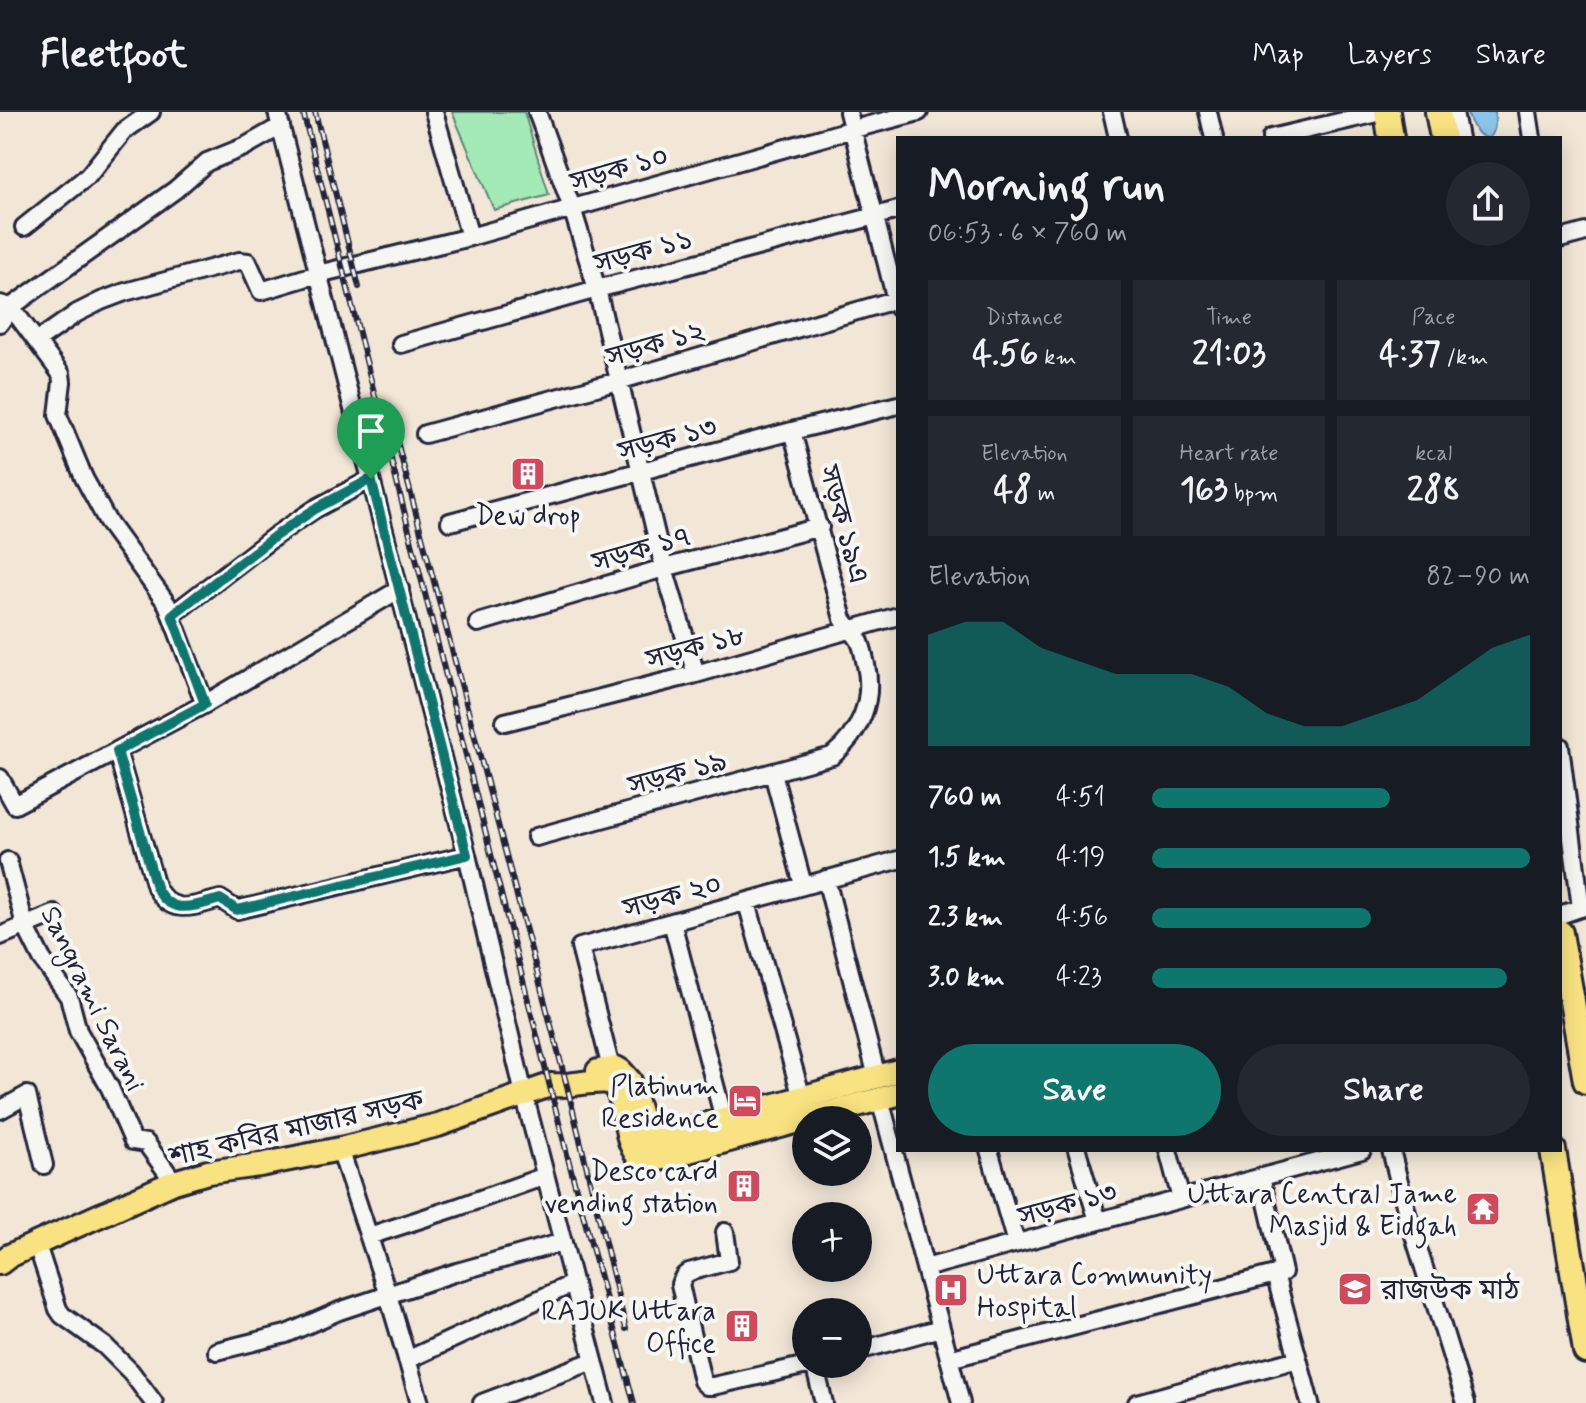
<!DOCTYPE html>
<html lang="en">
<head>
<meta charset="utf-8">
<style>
	body { margin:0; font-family:Mynerve,"Noto Sans Bengali",sans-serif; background:#242831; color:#f1f3f6; height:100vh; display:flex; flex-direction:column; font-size:30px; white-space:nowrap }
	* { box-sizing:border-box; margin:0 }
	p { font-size:26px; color:#9ea1a6 }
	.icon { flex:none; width:44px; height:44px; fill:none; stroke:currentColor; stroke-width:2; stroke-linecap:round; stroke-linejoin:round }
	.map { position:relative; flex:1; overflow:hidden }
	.details { position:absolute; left:896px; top:24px; width:666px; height:1016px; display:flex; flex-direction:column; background:#171b24; border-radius:0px; box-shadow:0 4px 20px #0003 }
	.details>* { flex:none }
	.buttons { position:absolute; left:792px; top:994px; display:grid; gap:16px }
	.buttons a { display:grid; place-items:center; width:80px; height:80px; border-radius:50%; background:#171b24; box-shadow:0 4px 20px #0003; font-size:40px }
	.pin { position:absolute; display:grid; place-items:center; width:68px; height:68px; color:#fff; margin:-82px -34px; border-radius:50% 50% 50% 0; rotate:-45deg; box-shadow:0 0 8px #0007 }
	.pin .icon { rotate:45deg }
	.round { display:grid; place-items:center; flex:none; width:84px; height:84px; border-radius:42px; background:#242831 }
	.overview { display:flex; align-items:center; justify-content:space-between; height:136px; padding:0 32px }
	h1 { font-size:44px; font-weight:800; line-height:60px }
	.stats { display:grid; grid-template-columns:repeat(3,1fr); gap:12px; height:136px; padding:8px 32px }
	.stats div { display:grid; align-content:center; border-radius:0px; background:#242831; text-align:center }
	.stats b { font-size:34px; font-weight:800 }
	.stats small { font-size:22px; font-weight:400 }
	.stats p { font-size:22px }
	.chart { height:224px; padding:16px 32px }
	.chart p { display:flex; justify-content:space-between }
	.chart svg { width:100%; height:144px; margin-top:8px; fill:#0f766e; opacity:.7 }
	.primary-button { display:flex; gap:16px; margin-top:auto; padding:16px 32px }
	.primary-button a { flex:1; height:92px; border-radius:48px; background:#0f766e; color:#fff; font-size:32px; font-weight:800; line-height:92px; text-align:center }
	.primary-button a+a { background:#242831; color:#f1f3f6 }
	ul { padding:0 32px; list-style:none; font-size:26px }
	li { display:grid; grid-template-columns:128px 96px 1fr; align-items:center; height:60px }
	li i { height:20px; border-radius:10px; background:#0f766e }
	header { display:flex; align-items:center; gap:48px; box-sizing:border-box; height:112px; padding:0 40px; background:#171b24; border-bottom:2px solid #363941 }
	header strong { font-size:38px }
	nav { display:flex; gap:44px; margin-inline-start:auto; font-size:28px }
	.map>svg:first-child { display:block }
	.green { fill:#a3eab7; stroke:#628679; stroke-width:2 }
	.water { fill:#8cc5eb; stroke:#6284a5; stroke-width:2 }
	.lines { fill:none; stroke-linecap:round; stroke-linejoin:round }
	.minor-casing { stroke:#22223b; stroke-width:22 }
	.major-casing { stroke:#22223b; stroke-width:28 }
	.highway-casing { stroke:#22223b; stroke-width:30 }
	.minor { stroke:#f6f6f2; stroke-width:16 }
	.major { stroke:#f8e281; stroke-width:22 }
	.highway { stroke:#f8e281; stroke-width:24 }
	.rail-casing { stroke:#22223b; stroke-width:6 }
	.rail { stroke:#f6f6f2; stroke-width:3; stroke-dasharray:9; stroke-linecap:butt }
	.route-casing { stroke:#fff; stroke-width:16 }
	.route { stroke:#0f766e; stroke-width:10 }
	.labels { text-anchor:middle; stroke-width:8; stroke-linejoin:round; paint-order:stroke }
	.street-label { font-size:28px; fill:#22223b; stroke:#f6f6f2 }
	.poi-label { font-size:28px; fill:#22223b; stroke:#f6f6f2; text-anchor:end }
</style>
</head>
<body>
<header>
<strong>Fleetfoot</strong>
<nav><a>Map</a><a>Layers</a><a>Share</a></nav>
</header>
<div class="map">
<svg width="1586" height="1291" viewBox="0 0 1586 1291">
	<rect width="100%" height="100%" fill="#f2e7d7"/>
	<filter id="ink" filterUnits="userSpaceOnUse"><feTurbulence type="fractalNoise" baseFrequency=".0125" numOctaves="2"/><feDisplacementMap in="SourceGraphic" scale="16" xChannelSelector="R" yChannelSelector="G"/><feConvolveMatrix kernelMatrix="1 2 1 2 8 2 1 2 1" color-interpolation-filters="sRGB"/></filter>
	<g filter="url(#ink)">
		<path class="green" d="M452,0H524L549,83L494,98Z"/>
		<path class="water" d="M1467,0H1495C1498,40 1475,28 1467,0Z"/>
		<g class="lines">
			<g class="minor-casing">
				<path id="minor" d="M277,0L467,743L524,982L605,1291
					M434,0L470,125
					M537,0L572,96L597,177L664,456L696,562
					M848,0L898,196
					M1112,0L1118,26
					M1208,0L1214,26
					M1454,0L1459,26
					M1528,0L1532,26
					M1271,26L1377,1
					M24,115L88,64L124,19L151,0
					M1560,127L1586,120
					M0,192L11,195L61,262L62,270L58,303L84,366L109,412L167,492L205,592L15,693L0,666
					M0,211L11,195L175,78L207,50L244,35L281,14
					M37,229L77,201L101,189L125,180L239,149L248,150L261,179L318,162L470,125L846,19L919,0
					M401,232L597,177L898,98
					M425,322L618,269L898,187
					M450,410L792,319L898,293
					M172,503L275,424L315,397L371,367
					M478,511L664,456L820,415
					M205,592L400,477
					M505,610L696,562L898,504
					M1560,634L1581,796
					M117,639L156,775C171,805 194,794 220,787L237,798L467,743
					M773,661L803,773
					M536,725L832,644C860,621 874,589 866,553C864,545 863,535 859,528C854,520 848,515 843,507L792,319
					M8,749L25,813L42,847L69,885L78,919L110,976L133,1029L146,1031L174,1070
					M826,767L877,965
					M747,791L802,986
					M1560,803L1586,794
					M672,810L726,1015
					M0,824L54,802
					M611,956L580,835L898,748
					M880,987L961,1291
					M0,998L27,983L44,1053
					M340,1037L388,1183L420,1291
					M989,1038L1016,1131
					M1077,1038L1098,1109
					M1168,1038L1181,1087
					M1391,1038L1407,1101L1466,1291
					M725,1120L729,1149L689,1160L684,1164L680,1172L702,1269L707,1274H713L812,1252
					M369,1124L458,1095L545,1064
					M37,1133L58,1197L62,1203L105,1234L131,1260L154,1291
					M925,1156L1362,1038
					M1275,1162L1310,1291
					M217,1239L286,1222L339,1199L457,1160L563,1130
					M858,1239L941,1216
					M949,1247L1283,1160L1261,1065
					M407,1248L574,1171
					M814,1252L824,1291
					M482,1291L593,1249
					M1137,1291L1298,1247"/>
			</g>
			<g class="major-casing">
				<path id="major" d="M598,959L616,956L621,959L630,969L645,1021L649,1028L898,959
					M0,1151L9,1144L174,1070L208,1060L260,1053L340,1037L438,1013L550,973C571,975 591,967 611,970C631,991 619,1032 645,1051L898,982"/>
			</g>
			<g class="highway-casing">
				<path id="highway" d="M1387,0L1391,26
					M1438,0L1443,26
					M1560,821L1586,969
					M1553,1038L1586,1239"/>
			</g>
			<use href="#minor" class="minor"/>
			<use href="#major" class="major"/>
			<use href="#highway" class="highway"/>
			<g class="rail-casing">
				<path id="rail" d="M303,0L570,1054L634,1291
					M315,0L359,175
					M394,318L567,974L626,1217"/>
			</g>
			<use href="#rail" class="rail"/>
		</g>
	</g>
	<g class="lines" filter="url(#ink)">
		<g class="route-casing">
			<path id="route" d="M371,367L467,743L237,798L220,787C194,794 170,805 156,775L117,639L205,592L172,503L275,424L315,397Z"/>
		</g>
		<use href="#route" class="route"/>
	</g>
	<defs>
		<g id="building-square" transform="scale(1.8)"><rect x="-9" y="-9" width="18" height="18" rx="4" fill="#d1495b" stroke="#f6f6f2"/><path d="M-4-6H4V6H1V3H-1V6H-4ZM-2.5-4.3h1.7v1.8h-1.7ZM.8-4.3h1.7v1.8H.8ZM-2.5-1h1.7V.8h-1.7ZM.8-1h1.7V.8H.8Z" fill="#fff"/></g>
		<g id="hotel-square" transform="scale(1.8)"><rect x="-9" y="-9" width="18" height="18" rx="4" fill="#d1495b" stroke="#f6f6f2"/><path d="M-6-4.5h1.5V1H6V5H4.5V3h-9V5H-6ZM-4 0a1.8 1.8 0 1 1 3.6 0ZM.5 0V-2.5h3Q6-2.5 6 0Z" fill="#fff"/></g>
		<g id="temple-square" transform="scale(1.8)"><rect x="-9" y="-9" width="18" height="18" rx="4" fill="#d1495b" stroke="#f6f6f2"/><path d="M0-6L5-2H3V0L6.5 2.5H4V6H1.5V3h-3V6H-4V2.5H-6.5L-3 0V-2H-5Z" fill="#fff"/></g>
		<g id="school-square" transform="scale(1.8)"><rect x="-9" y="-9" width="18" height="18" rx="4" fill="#d1495b" stroke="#f6f6f2"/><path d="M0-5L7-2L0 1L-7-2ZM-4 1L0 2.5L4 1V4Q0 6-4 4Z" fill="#fff"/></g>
		<g id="hospital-square" transform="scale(1.8)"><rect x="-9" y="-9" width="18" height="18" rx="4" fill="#d1495b" stroke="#f6f6f2"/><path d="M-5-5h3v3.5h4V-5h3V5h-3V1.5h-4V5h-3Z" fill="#fff"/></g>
	</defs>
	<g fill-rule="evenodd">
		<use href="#building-square" x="528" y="362"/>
		<use href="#hotel-square" x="745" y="989"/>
		<use href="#building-square" x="744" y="1074"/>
		<use href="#temple-square" x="1483" y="1097"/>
		<use href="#school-square" x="1355" y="1177"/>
		<use href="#hospital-square" x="951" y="1178"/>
		<use href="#building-square" x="742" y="1214"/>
	</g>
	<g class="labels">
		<g class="street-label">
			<text transform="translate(619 56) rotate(-16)" y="10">সড়ক ১০</text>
			<text transform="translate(643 138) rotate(-15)" y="10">সড়ক ১১</text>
			<text transform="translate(655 231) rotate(-16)" y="10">সড়ক ১২</text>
			<text transform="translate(667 326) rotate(-15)" y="10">সড়ক ১৩</text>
			<text transform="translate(845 412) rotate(75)" y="10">সড়ক ১৯এ</text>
			<text transform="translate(641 436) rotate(-16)" y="10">সড়ক ১৭</text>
			<text transform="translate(695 534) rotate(-15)" y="10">সড়ক ১৮</text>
			<text transform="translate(677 660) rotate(-15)" y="10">সড়ক ১৯</text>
			<text transform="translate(672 783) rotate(-15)" y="10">সড়ক ২০</text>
			<text transform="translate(94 886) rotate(64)" y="10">Sangrami Sarani</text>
			<text transform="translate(296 1015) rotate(-13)" y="10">শাহ কবির মাজার সড়ক</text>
			<text transform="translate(1067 1091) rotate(-15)" y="10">সড়ক ১৩</text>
		</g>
		<g class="poi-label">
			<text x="528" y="412" text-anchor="middle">Dew drop</text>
			<text x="719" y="983">Platinum<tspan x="719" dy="32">Residence</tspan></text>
			<text x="718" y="1068">Desco card<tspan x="718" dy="32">vending station</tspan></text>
			<text x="1457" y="1091">Uttara Central Jame<tspan x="1457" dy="32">Masjid &amp; Eidgah</tspan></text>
			<text x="977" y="1172" text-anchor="start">Uttara Community<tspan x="977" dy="32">Hospital</tspan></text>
			<text x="1381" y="1187" text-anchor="start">রাজউক মাঠ</text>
			<text x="716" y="1208">RAJUK Uttara<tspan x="716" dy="32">Office</tspan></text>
		</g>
	</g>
</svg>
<div class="buttons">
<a><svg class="icon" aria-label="layers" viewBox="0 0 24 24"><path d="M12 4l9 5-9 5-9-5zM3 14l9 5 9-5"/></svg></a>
<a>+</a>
<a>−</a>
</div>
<div class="pin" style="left:371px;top:367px;background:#1e9e55"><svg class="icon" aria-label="arrive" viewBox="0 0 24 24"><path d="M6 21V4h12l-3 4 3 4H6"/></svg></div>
<section class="details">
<div class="overview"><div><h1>Morning run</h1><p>06:53 · 6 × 760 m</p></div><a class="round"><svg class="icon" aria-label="share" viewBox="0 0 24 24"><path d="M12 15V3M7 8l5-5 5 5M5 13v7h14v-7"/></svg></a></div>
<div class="stats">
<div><p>Distance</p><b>4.56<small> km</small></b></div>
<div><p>Time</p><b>21:03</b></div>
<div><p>Pace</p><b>4:37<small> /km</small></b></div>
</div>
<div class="stats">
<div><p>Elevation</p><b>48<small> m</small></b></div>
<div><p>Heart rate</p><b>163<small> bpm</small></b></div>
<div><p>kcal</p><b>288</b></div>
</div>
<div class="chart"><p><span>Elevation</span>82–90 m</p>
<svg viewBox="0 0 160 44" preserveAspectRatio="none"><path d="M0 44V10L10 6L20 6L30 14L40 18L50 22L60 22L70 22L80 26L90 34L100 38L110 38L120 34L130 30L140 22L150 14L160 10V44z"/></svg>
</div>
<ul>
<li><b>760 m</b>4:51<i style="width:63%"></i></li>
<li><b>1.5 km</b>4:19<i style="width:100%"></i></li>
<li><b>2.3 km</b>4:56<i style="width:58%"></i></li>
<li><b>3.0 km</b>4:23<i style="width:94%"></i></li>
</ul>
<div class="primary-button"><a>Save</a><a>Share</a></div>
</section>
</div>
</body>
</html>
